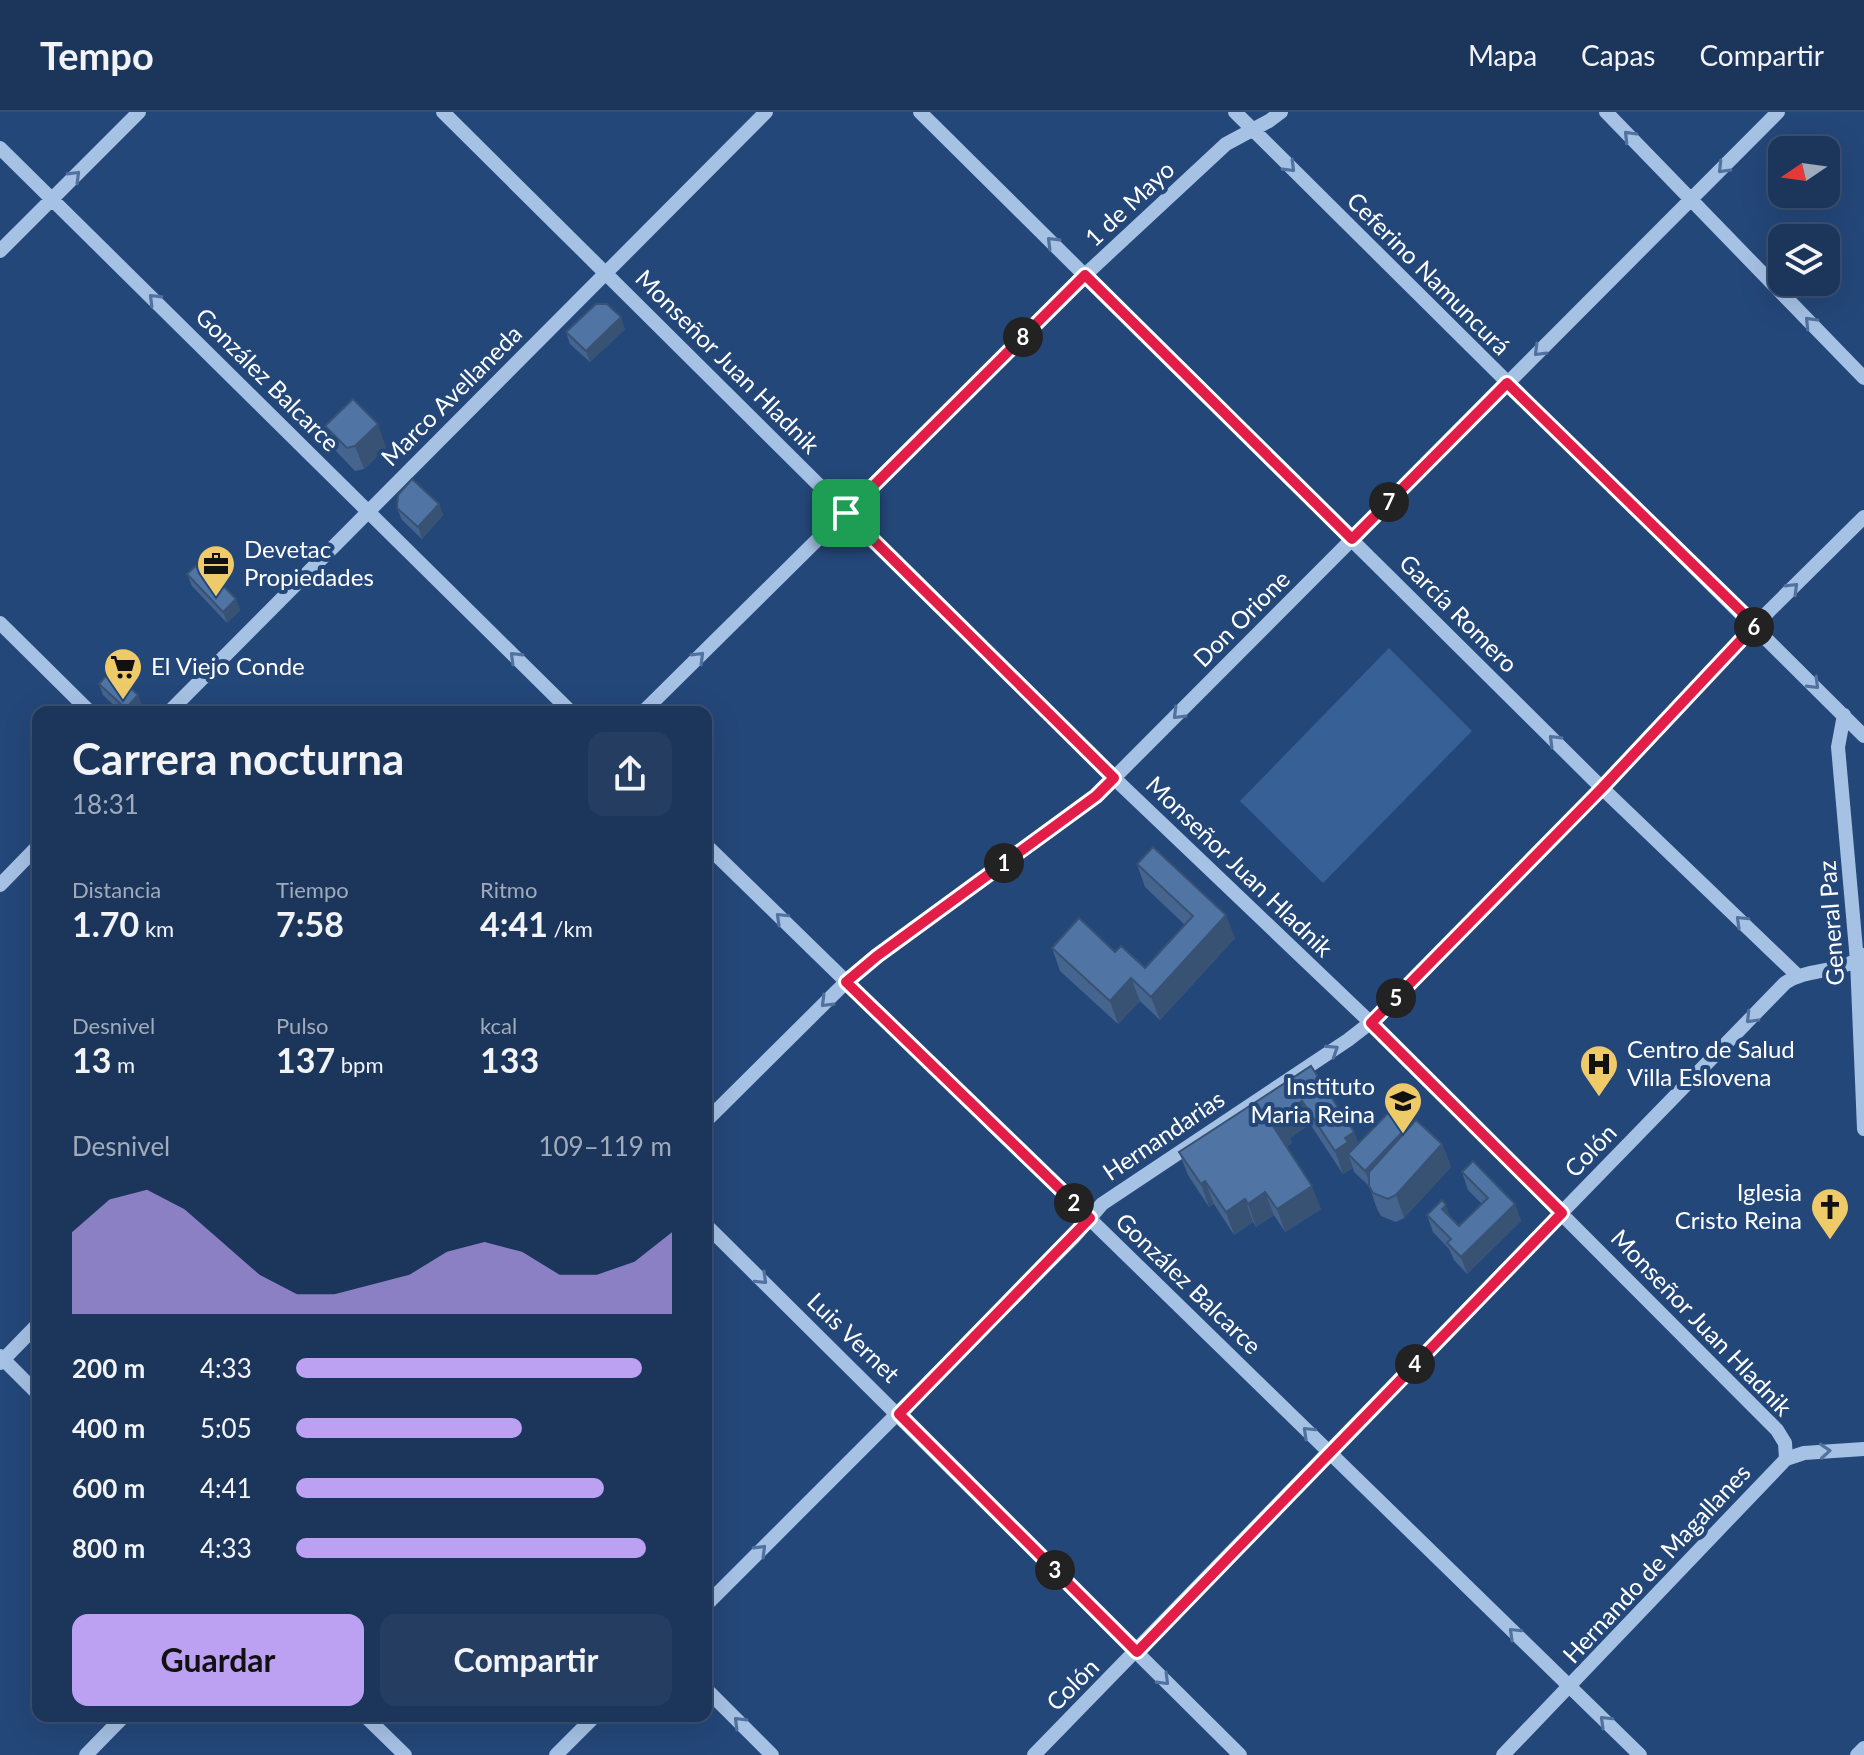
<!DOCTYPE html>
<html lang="es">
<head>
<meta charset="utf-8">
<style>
	body { margin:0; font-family:Lato,sans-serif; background:#243d61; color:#f1f3f6; height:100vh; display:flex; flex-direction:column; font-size:30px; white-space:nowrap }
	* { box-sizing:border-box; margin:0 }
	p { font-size:26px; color:#a0abbb }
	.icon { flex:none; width:44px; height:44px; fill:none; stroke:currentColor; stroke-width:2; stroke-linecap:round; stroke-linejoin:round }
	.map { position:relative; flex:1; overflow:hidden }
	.details { position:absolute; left:32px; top:594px; width:680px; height:1016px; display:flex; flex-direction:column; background:#1b355b; border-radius:16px; box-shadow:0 8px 32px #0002,0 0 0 2px #395071 }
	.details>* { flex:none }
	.needle { width:52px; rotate:257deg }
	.tools { position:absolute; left:1768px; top:24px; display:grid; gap:16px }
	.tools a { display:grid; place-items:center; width:72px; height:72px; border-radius:16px; background:#1b355b; box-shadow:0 8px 32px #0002,0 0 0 2px #395071; font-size:40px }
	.pin { position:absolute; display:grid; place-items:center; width:68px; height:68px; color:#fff; margin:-34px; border-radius:16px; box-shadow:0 4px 12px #0006 }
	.km { position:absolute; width:40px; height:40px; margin:-20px; border-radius:50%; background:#222; color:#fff; font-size:22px; line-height:40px; text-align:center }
	.round { display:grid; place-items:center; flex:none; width:84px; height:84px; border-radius:16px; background:#243d61 }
	.head { display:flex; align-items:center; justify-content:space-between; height:136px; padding:0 40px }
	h1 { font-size:44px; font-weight:700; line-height:60px }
	.metrics { display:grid; grid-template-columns:repeat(3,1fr); gap:12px; height:136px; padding:8px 40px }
	.metrics div { display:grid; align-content:center }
	.metrics b { font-size:34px; font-weight:700 }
	.metrics small { font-size:22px; font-weight:400 }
	.metrics p { font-size:22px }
	.chart { height:224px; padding:16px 40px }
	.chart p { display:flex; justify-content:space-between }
	.chart svg { width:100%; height:144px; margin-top:8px; fill:#bca0f2; opacity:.7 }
	.action { display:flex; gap:16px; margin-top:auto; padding:16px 40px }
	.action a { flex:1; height:92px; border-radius:16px; background:#bca0f2; color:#111; font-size:32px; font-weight:700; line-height:92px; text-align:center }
	.action a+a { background:#243d61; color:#f1f3f6 }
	ul { padding:0 40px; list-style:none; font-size:26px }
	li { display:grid; grid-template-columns:128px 96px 1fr; align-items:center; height:60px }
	li i { height:20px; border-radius:10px; background:#bca0f2 }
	header { display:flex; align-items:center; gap:48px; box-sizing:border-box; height:112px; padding:0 40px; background:#1b355b; border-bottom:2px solid #395071 }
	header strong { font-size:38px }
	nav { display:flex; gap:44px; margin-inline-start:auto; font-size:28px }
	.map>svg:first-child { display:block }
	.park { fill:#376196 }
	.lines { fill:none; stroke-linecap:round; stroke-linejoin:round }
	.minor { stroke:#a5c1e4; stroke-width:14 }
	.wall { fill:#45658e }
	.shaded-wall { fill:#385274 }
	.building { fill:#5075a5; stroke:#385274; stroke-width:2 }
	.oneway { stroke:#51729e }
	.route-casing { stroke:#fff; stroke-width:16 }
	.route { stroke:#e11d48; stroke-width:10 }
	.labels { text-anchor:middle; stroke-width:8; stroke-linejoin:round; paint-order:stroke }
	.street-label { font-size:24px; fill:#fff; stroke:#244779 }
	.poi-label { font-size:24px; fill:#fff; stroke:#244779; text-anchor:start }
</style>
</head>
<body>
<header>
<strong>Tempo</strong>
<nav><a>Mapa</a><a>Capas</a><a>Compartir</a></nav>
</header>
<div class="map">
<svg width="1864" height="1643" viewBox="0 0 1864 1643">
	<rect width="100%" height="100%" fill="#244779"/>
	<path class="park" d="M1389,536L1472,619L1323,771L1240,689Z"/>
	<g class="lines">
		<path class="minor" d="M443,0L1114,666L1371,911L1777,1318L1785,1331L1786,1347
			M920,0L1602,676L1797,863
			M1235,0L1864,624
			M1606,0L1864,266
			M0,36L571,600
			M0,139L139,0
			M0,511L90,600
			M169,600L766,0
			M643,600L1085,163L1226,32L1269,9L1281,0
			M1844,603L1838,635L1857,849L1864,1017
			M706,733L1640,1643
			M0,773L38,734
			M706,1009L846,870L877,844L1096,684L1778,0
			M706,1113L1240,1643
			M0,1244L38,1282
			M0,1251L38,1212
			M706,1493L1074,1125L1102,1092L1348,928L1379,904L1602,676L1755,513L1864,405
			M706,1577L772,1643
			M365,1604L405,1643
			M86,1643L124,1604
			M556,1643L595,1604
			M1034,1643L1785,871C1809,855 1841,862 1864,843
			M1503,1643L1786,1347L1804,1341L1864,1337
			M1857,1643L1864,1636"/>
	</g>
	<path class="wall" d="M625,217L590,250L570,232L566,220Z
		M325,314L386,335L364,357L355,359L334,337Z
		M439,392L443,403L422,427L402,408L397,396Z
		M187,462L236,487L240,498L227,511L192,474Z
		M99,572L138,583L142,595L137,600H121L103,583Z
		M1137,752L1235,826L1160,908L1140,889L1118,912L1060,859L1052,836L1115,840L1145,856L1185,813L1145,775Z
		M1311,954L1354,1020L1358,1031L1413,1012L1442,1032L1451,1055L1404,1106L1396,1110L1381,1104L1377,1097L1369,1074L1354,1060L1353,1056L1343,1062L1310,1012L1290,1026L1292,1031L1287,1034L1321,1097L1285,1120L1274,1103L1256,1115L1253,1110L1234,1123L1214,1092L1209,1095L1188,1063L1179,1040Z
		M1462,1060L1515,1092L1521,1109L1467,1162L1454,1148L1449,1137L1433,1120L1427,1103L1451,1106L1459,1114L1482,1092L1468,1078Z"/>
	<path class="shaded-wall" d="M621,205L625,217L590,250L586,239Z
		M378,312L386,335L364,357L355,334Z
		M439,392L443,403L422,427L418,415Z
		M236,487L240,498L227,511L223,500Z
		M138,583L142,595L137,600H132L129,593Z
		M1226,803L1235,826L1160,908L1151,885Z
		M1131,866L1140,889L1118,912L1110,889Z
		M1302,989L1310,1012L1290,1026L1292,1031L1282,1037L1273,1014L1281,1003Z
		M1412,1010L1418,1028L1372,1077L1365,1059Z
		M1354,1020L1363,1043L1348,1042L1353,1056L1343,1062L1335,1039L1345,1026Z
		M1442,1032L1451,1055L1404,1106L1396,1083Z
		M1205,1069L1214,1092L1209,1095L1201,1072Z
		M1312,1074L1321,1097L1285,1120L1277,1097Z
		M1265,1080L1274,1103L1256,1115L1248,1092Z
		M1245,1087L1253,1110L1234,1123L1226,1100Z
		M1515,1092L1521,1109L1467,1162L1461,1145Z
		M1446,1093L1452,1110L1442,1097Z"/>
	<path class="building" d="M596,192H607L621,205L586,239L566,220Z
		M353,287L378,312L355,334L347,336L325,314Z
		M412,367L439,392L418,415L397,396L398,383Z
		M200,450L236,487L223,500L187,462Z
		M111,558L138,583L129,593L123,594L99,572Z
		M1153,735L1226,803L1151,885L1131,866L1110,889L1052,836L1079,806L1115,840L1121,834L1145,856L1193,804L1137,752Z
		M1311,954L1354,1020L1345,1026L1348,1030L1335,1039L1302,989L1281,1003L1284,1008L1273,1014L1312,1074L1277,1097L1265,1080L1248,1092L1245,1087L1226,1100L1205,1069L1201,1072L1179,1040Z
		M1395,994L1412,1010L1365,1059L1348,1042Z
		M1416,1008L1442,1032L1396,1083L1388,1087L1373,1081L1369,1074V1060Z
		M1473,1049L1515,1092L1461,1145L1447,1131L1451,1127L1427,1103L1442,1088L1446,1093L1442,1097L1459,1114L1488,1086L1462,1060Z"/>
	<defs><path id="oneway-chevron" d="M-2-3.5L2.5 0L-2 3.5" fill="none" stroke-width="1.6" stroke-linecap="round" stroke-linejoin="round" transform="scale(2)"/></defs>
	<g class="oneway">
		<use href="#oneway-chevron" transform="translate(1629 24) rotate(-134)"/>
		<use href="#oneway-chevron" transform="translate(1290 55) rotate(45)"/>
		<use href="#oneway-chevron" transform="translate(1723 56) rotate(134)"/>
		<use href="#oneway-chevron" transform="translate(75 64) rotate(-45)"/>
		<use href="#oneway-chevron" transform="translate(1052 130) rotate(-135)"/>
		<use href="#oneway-chevron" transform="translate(154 187) rotate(-135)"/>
		<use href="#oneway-chevron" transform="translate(1810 210) rotate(-134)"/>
		<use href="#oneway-chevron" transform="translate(1539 239) rotate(135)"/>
		<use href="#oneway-chevron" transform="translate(1793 476) rotate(-45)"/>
		<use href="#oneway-chevron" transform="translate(515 545) rotate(-135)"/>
		<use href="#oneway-chevron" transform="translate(699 545) rotate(-45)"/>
		<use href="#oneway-chevron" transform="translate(1814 572) rotate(45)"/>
		<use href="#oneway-chevron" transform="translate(1178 602) rotate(135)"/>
		<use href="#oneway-chevron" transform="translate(1554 628) rotate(-135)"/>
		<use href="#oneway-chevron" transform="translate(781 806) rotate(-136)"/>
		<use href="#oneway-chevron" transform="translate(1741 809) rotate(-136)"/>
		<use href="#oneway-chevron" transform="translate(826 890) rotate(135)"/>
		<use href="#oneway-chevron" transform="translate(1751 906) rotate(134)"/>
		<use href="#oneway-chevron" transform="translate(1333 938) rotate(-33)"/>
		<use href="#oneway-chevron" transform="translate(762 1167) rotate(44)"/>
		<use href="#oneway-chevron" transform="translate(1308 1320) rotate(-136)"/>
		<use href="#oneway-chevron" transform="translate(1825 1339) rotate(-4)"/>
		<use href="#oneway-chevron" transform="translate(761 1438) rotate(-45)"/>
		<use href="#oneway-chevron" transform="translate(1514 1521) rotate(-136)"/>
		<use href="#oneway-chevron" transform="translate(1164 1568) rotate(45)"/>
		<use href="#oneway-chevron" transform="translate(1605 1609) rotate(-136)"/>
		<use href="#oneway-chevron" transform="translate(739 1610) rotate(-135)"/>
	</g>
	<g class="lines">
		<g class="route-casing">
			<path id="route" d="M1085,163L1352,427L1507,271L1755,513L1602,676L1371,911L1562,1101L1137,1540L899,1302L1090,1106L846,870L877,844L1096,684L1114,666L846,401Z"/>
		</g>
		<use href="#route" class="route"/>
	</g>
	<defs>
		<g id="office-pin" transform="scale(2)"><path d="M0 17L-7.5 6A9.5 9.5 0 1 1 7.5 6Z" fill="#eeca69" stroke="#244779"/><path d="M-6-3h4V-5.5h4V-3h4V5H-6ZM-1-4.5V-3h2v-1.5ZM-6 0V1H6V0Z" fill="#111"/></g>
		<g id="supermarket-pin" transform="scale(2)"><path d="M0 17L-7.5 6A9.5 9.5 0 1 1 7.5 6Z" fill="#eeca69" stroke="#244779"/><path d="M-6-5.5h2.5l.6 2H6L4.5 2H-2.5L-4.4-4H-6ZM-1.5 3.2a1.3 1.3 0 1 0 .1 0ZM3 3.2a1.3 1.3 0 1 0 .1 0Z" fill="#111"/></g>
		<g id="hospital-pin" transform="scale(2)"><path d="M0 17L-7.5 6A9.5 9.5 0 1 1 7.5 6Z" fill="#eeca69" stroke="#244779"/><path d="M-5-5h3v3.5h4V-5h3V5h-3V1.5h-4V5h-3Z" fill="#111"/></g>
		<g id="school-pin" transform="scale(2)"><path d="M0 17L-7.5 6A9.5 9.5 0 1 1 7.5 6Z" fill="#eeca69" stroke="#244779"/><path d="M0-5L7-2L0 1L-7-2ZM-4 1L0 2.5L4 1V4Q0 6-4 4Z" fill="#111"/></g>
		<g id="church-pin" transform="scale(2)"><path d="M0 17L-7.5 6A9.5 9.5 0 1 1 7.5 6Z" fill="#eeca69" stroke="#244779"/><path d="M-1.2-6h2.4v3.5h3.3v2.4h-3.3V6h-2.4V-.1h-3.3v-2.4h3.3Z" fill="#111"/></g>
	</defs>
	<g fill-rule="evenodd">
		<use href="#office-pin" x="216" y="452"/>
		<use href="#supermarket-pin" x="123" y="555"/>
		<use href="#hospital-pin" x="1599" y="952"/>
		<use href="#school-pin" x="1403" y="989"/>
		<use href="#church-pin" x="1830" y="1095"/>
	</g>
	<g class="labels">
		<g class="street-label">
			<text transform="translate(1130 92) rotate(-43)" y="8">1 de Mayo</text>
			<text transform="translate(1428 162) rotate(45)" y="8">Ceferino Namuncurá</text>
			<text transform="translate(727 250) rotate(45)" y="8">Monseñor Juan Hladnik</text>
			<text transform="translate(267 268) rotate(45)" y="8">González Balcarce</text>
			<text transform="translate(452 284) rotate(-45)" y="8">Marco Avellaneda</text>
			<text transform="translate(1458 502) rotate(45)" y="8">García Romero</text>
			<text transform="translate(1242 507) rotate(-45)" y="8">Don Orione</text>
			<text transform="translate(1239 755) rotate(44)" y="8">Monseñor Juan Hladnik</text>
			<text transform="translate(1832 811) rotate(-94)" y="8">General Paz</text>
			<text transform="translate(1164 1024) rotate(-34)" y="8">Hernandarias</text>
			<text transform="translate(1591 1039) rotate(-46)" y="8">Colón</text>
			<text transform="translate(1188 1172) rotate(44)" y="8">González Balcarce</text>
			<text transform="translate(1701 1211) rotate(46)" y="8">Monseñor Juan Hladnik</text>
			<text transform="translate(853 1226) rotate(44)" y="8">Luis Vernet</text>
			<text transform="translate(1657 1452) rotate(-47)" y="8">Hernando de Magallanes</text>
			<text transform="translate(1073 1573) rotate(-45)" y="8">Colón</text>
		</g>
		<g class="poi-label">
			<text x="244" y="446">Devetac<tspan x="244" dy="28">Propiedades</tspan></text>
			<text x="151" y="563">El Viejo Conde</text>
			<text x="1627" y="946">Centro de Salud<tspan x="1627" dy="28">Villa Eslovena</tspan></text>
			<text x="1375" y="983" text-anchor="end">Instituto<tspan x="1375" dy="28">Maria Reina</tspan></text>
			<text x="1802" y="1089" text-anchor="end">Iglesia<tspan x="1802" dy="28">Cristo Reina</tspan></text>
		</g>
	</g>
</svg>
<div class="tools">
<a><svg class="needle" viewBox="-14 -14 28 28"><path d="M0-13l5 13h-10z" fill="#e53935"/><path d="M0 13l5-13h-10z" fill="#a0abbb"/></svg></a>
<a><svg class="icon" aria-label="layers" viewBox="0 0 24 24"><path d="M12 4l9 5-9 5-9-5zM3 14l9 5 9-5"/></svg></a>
</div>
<div class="pin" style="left:846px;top:401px;background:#1e9e55"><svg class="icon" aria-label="arrive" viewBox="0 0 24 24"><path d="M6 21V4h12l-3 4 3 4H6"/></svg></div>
<b class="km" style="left:1004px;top:751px">1</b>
<b class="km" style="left:1074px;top:1091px">2</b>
<b class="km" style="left:1055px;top:1458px">3</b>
<b class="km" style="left:1415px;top:1252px">4</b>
<b class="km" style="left:1396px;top:886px">5</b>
<b class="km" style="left:1754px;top:515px">6</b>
<b class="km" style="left:1389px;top:390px">7</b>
<b class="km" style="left:1023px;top:225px">8</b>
<section class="details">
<div class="head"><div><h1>Carrera nocturna</h1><p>18:31</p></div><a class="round"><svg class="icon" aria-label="share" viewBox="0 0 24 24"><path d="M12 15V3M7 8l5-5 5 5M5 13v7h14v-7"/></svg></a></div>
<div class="metrics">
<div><p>Distancia</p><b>1.70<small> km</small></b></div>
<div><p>Tiempo</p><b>7:58</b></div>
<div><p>Ritmo</p><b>4:41<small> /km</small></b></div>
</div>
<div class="metrics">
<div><p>Desnivel</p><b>13<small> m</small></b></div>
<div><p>Pulso</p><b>137<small> bpm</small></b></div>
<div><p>kcal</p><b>133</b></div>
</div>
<div class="chart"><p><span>Desnivel</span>109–119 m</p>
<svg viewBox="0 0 160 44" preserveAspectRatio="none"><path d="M0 44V19L10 9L20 6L30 12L40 22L50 32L60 38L70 38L80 35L90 32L100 25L110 22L120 25L130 32L140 32L150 28L160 19V44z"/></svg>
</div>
<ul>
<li><b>200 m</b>4:33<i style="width:92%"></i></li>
<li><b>400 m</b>5:05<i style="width:60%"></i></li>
<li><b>600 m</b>4:41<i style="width:82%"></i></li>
<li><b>800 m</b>4:33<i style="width:93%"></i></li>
</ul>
<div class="action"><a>Guardar</a><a>Compartir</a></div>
</section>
</div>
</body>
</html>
